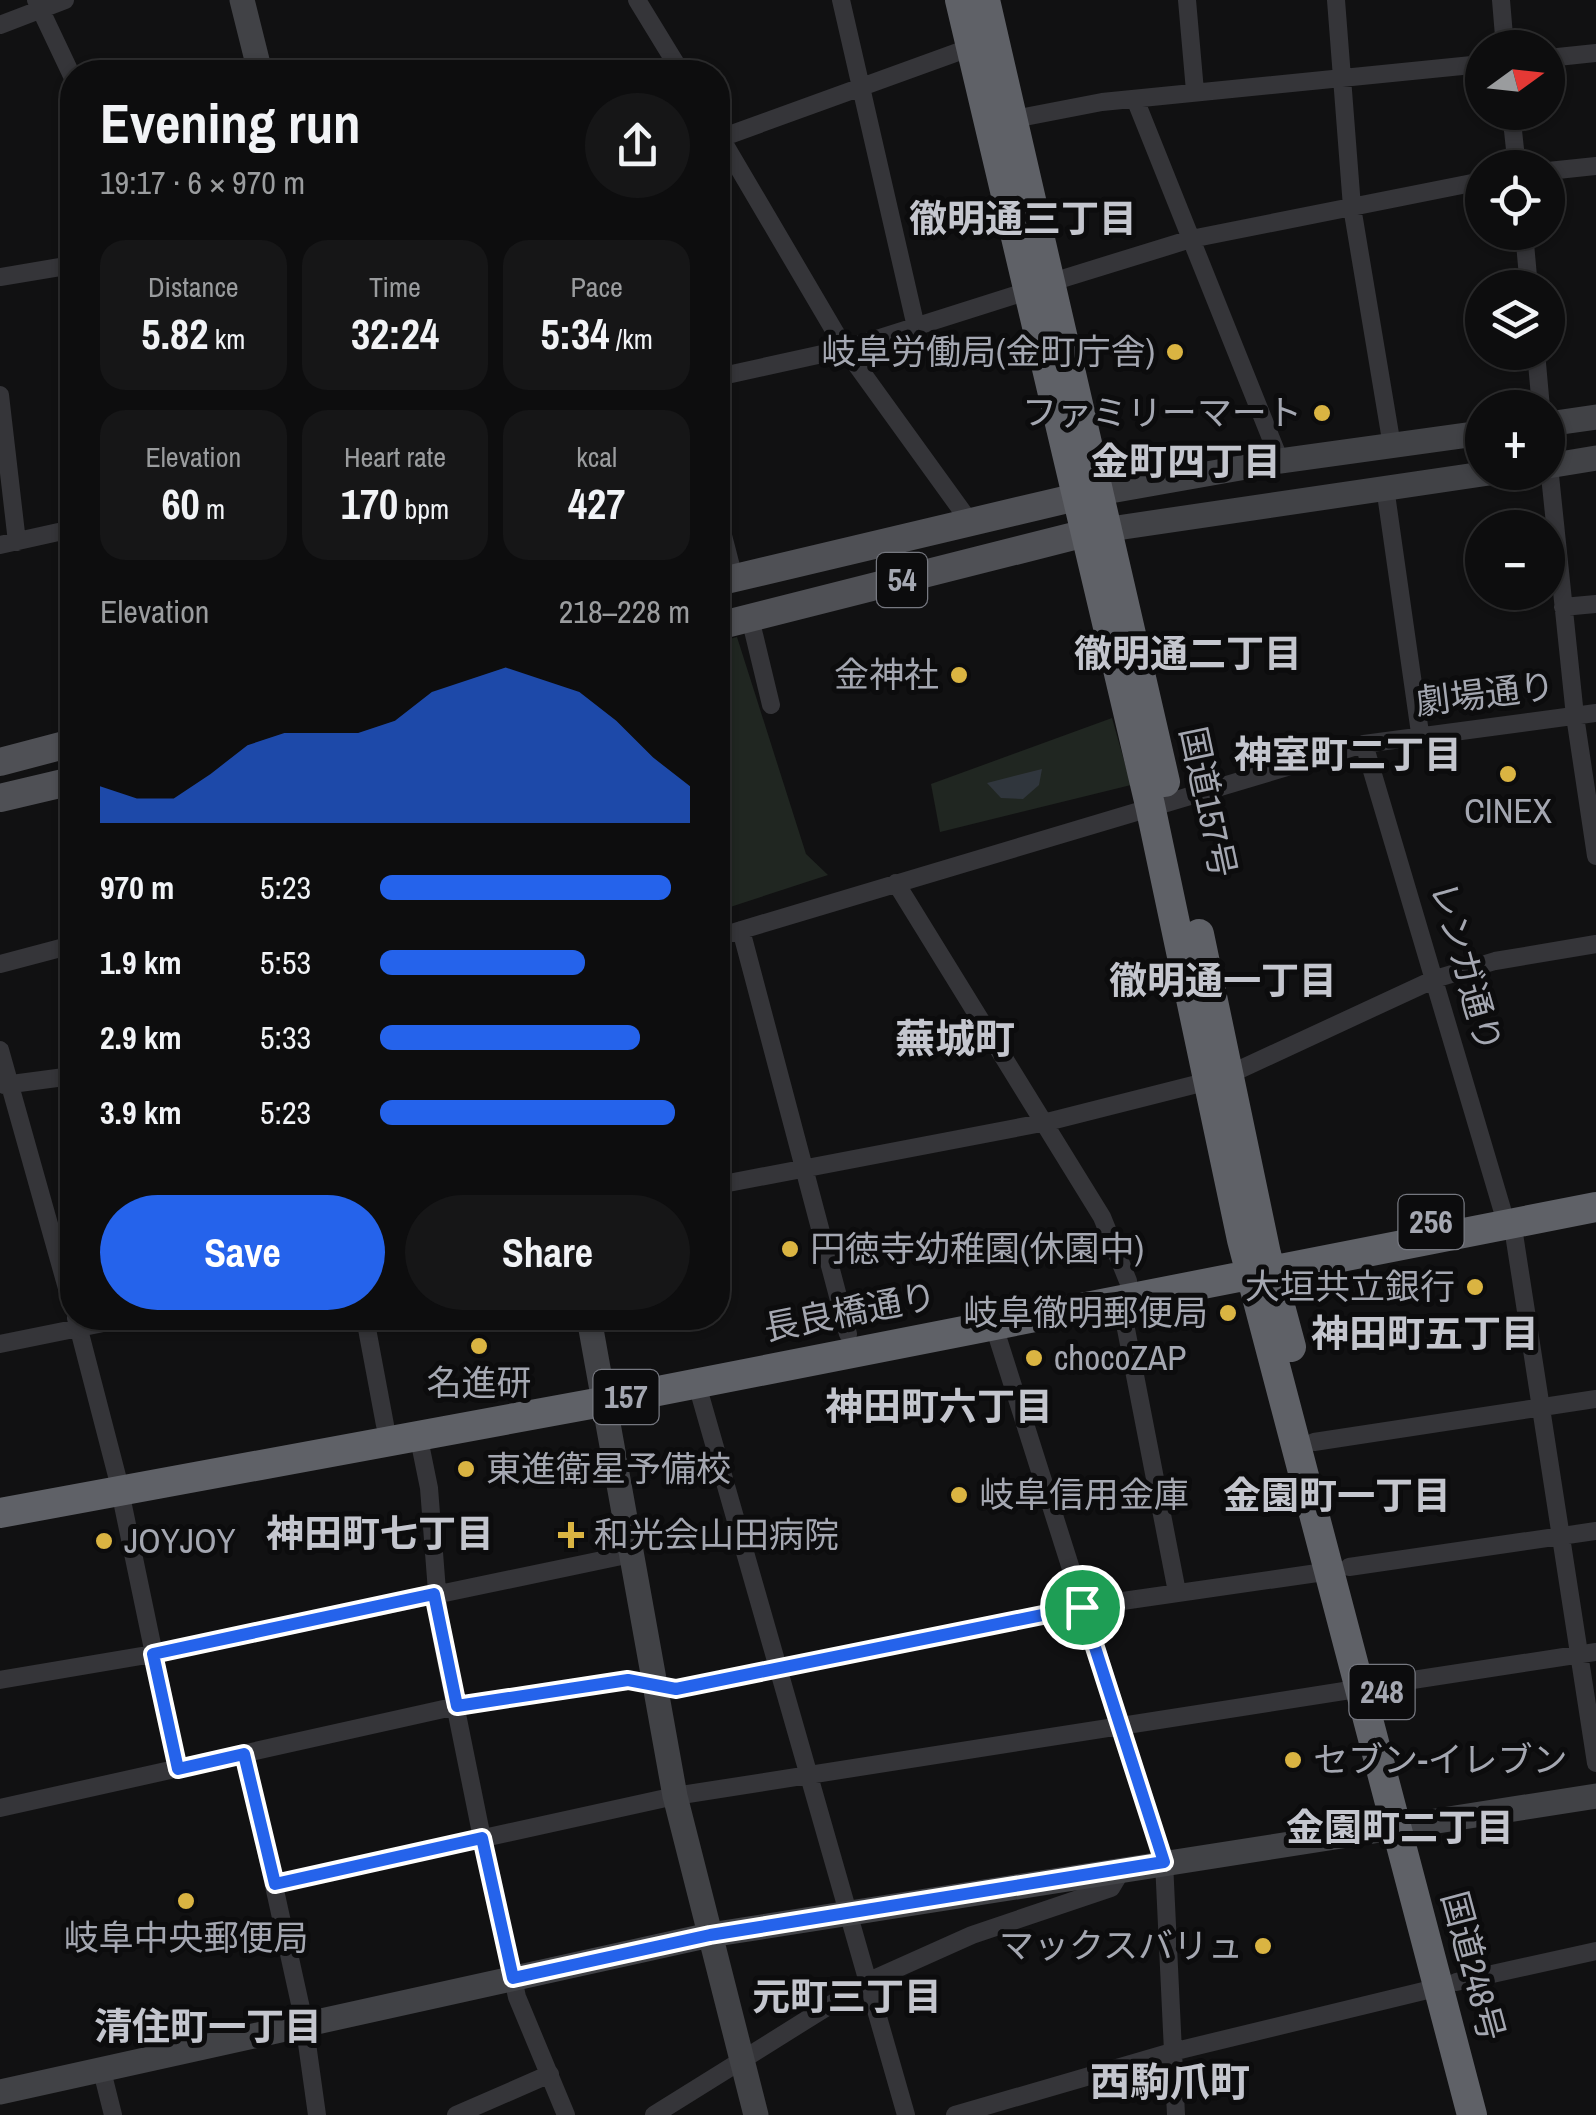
<!DOCTYPE html>
<html lang="en">
<head>
<meta charset="utf-8">
<style>
	body { margin:0; font-family:"Archivo Narrow","Noto Sans JP",sans-serif; background:#161617; color:#f1f3f6; height:100vh; display:flex; flex-direction:column; font-size:38px; white-space:nowrap }
	* { box-sizing:border-box; margin:0 }
	p { font-size:32px; color:#9a9c9e }
	.icon { flex:none; width:55px; height:55px; fill:none; stroke:currentColor; stroke-width:2; stroke-linecap:round; stroke-linejoin:round }
	.map { position:relative; flex:1; overflow:hidden }
	.details { position:absolute; left:60px; top:60px; width:670px; height:1270px; display:flex; flex-direction:column; background:#0d0d0e; border-radius:40px; box-shadow:0 2px 8px #0004,0 0 0 2px #2d2d2e }
	.details>* { flex:none }
	.needle { width:65px; rotate:75deg }
	.buttons { position:absolute; left:1465px; top:30px; display:grid; gap:20px }
	.buttons a { display:grid; place-items:center; width:100px; height:100px; border-radius:50%; background:#0d0d0e; box-shadow:0 2px 8px #0004,0 0 0 2px #2d2d2e; font-size:50px }
	.pin { position:absolute; display:grid; place-items:center; width:85px; height:85px; color:#fff; margin:-42px; border:5px solid #fff; border-radius:50%; box-shadow:0 2px 10px #0007 }
	.round { display:grid; place-items:center; flex:none; width:105px; height:105px; border-radius:52px; background:#161617 }
	.summary { display:flex; align-items:center; justify-content:space-between; height:170px; padding:0 40px }
	h1 { font-size:55px; font-weight:800; line-height:75px }
	.stats { display:grid; grid-template-columns:repeat(3,1fr); gap:15px; height:170px; padding:10px 40px }
	.stats div { display:grid; align-content:center; border-radius:25px; background:#161617; text-align:center }
	.stats b { font-size:42px; font-weight:800 }
	.stats small { font-size:28px; font-weight:400 }
	.stats p { font-size:28px }
	.chart { height:280px; padding:20px 40px }
	.chart p { display:flex; justify-content:space-between }
	.chart svg { width:100%; height:180px; margin-top:10px; fill:#2563eb; opacity:.7 }
	.action { display:flex; gap:20px; margin-top:auto; padding:20px 40px }
	.action a { flex:1; height:115px; border-radius:60px; background:#2563eb; color:#fff; font-size:40px; font-weight:800; line-height:115px; text-align:center }
	.action a+a { background:#161617; color:#f1f3f6 }
	ul { padding:0 40px; list-style:none; font-size:32px }
	li { display:grid; grid-template-columns:160px 120px 1fr; align-items:center; height:75px }
	li i { height:25px; border-radius:12px; background:#2563eb }
	.map>svg:first-child { display:block }
	.green { fill:#202621 }
	.water { fill:#30363d }
	.lines { fill:none; stroke-linecap:round; stroke-linejoin:round }
	.street { stroke:#353539; stroke-width:18 }
	.secondary { stroke:#414246; stroke-width:25 }
	.primary { stroke:#4f5055; stroke-width:28 }
	.highway { stroke:#5f6167; stroke-width:30 }
	.route-casing { stroke:#fff; stroke-width:20 }
	.route { stroke:#2563eb; stroke-width:12 }
	.poi-dot { fill:#dab442; stroke:#0c0c0d; stroke-width:4 }
	.labels { text-anchor:middle; stroke-width:10; stroke-linejoin:round; paint-order:stroke }
	.shield { fill:#0c0c0d; stroke:#767880; stroke-width:2.5 }
	.shield-label { font-size:32px; font-weight:bold; fill:#a4a7b1 }
	.poi-label { font-size:35px; fill:#a4a7b1; stroke:#0c0c0d; text-anchor:start }
	.street-label { font-size:35px; fill:#a4a7b1; stroke:#0c0c0d }
	.neighbourhood-label { font-size:38px; font-weight:bold; fill:#c4c6ce; stroke:#0c0c0d }
	.quarter-label { font-size:40px; font-weight:bold; fill:#c4c6ce; stroke:#0c0c0d }
</style>
</head>
<body>
<div class="map">
<svg width="1596" height="2115" viewBox="0 0 1596 2115">
	<rect width="100%" height="100%" fill="#111112"/>
	<path class="green" d="M737,637L806,854L828,875L718,911V642Z
		M1112,718L1131,785L940,832L931,784Z"/>
	<path class="water" d="M1042,769L1039,785L1023,799L1001,798L987,783Z"/>
	<g class="lines">
		<path class="street" d="M36,0L72,76
			M637,0L681,72
			M841,0L916,327
			M1187,0L1195,91
			M1336,0L1352,207L1392,446
			M1501,0L1505,48
			M0,25L65,0
			M1548,58L1596,53
			M1135,99L1280,461
			M1511,112L1517,168
			M1014,119L1102,102L1482,64
			M718,133L845,349L970,522
			M718,139L969,48
			M1548,171L1596,166
			M1524,232L1529,288
			M0,277L72,265
			M1052,282L1191,239L1482,181
			M1536,352L1541,408
			M718,377L845,349L1028,291
			M0,395L17,542
			M1549,466L1575,716L1596,856
			M1385,487L1420,733
			M718,516L734,578
			M0,545L72,529
			M1563,607L1596,604
			M750,618L771,705
			M1364,744L1502,1209
			M896,883L1102,1217L1128,1281
			M741,930L848,1334
			M718,937L1364,744L1596,713
			M0,964L72,945
			M0,1050L72,1306
			M1230,1074L1435,979L1495,961L1596,944
			M4,1085L72,1076
			M718,1185L1047,1122L1209,1081
			M1512,1221L1596,1763
			M1120,1298L1177,1592
			M76,1318L117,1476
			M365,1318L385,1425
			M993,1323L1164,1862L1176,2115
			M0,1344L128,1318
			M696,1381L906,2115
			M418,1434L429,1488L440,1630L482,1838L517,1997L566,2115
			M1314,1442L1596,1399
			M120,1491L178,1769
			M1349,1567L1596,1531
			M0,1680L153,1654L631,1554
			M1380,1685L1596,1652
			M245,1754L304,2022L317,2115
			M0,1808L457,1706L629,1680L676,1689L1081,1607L1331,1571
			M275,1884L675,1796L1363,1688
			M1456,1982L1596,1951
			M102,2071L113,2115
			M456,2115L550,2074
			M654,2115L867,1982L972,1935L1111,1888L1123,1868
			M955,2115L1172,2052L1440,1987"/>
		<path class="secondary" d="M242,0L260,72
			M1548,424L1596,417
			M1548,466L1596,458
			M1082,496L1280,461L1482,433
			M1090,532L1496,472
			M589,1318L675,1796L756,2115
			M0,2092L710,1935L1596,1796"/>
		<path class="primary" d="M718,582L1077,497
			M718,626L1086,533
			M0,762L72,743
			M0,798L72,781"/>
		<path class="highway" d="M960,0L1150,805L1242,1240L1472,2115
			M985,0L1165,782
			M1199,934L1266,1254L1291,1347
			M0,1513L602,1402L1596,1207"/>
	</g>
	<g class="lines">
		<g class="route-casing">
			<path id="route" d="M434,1594L457,1706L628,1680L676,1689L1082,1607L1164,1862L710,1935L513,1978L482,1838L275,1884L244,1754L178,1769L153,1654Z"/>
		</g>
		<use href="#route" class="route"/>
	</g>
	<g class="poi-dot">
		<circle cx="1175" cy="352" r="10"/>
		<circle cx="1322" cy="413" r="10"/>
		<circle cx="959" cy="675" r="10"/>
		<circle cx="1508" cy="774" r="10"/>
		<circle cx="790" cy="1249" r="10"/>
		<circle cx="1475" cy="1287" r="10"/>
		<circle cx="1228" cy="1313" r="10"/>
		<circle cx="479" cy="1346" r="10"/>
		<circle cx="1034" cy="1358" r="10"/>
		<circle cx="466" cy="1469" r="10"/>
		<circle cx="959" cy="1495" r="10"/>
		<path d="M566 1520h10v10h10v10h-10v10h-10v-10h-10v-10h10z"/>
		<circle cx="104" cy="1541" r="10"/>
		<circle cx="1293" cy="1760" r="10"/>
		<circle cx="186" cy="1901" r="10"/>
		<circle cx="1263" cy="1946" r="10"/>
	</g>
	<g class="labels">
		<g class="shield">
			<rect x="877" y="553" width="50" height="54" rx="8"/>
			<rect x="1398.5" y="1195" width="65" height="54" rx="8"/>
			<rect x="593.5" y="1370" width="65" height="54" rx="8"/>
			<rect x="1349.5" y="1665" width="65" height="54" rx="8"/>
		</g>
		<g class="shield-label">
			<text x="902" y="591">54</text>
			<text x="1431" y="1233">256</text>
			<text x="626" y="1408">157</text>
			<text x="1382" y="1703">248</text>
		</g>
		<g class="poi-label">
			<text x="1155" y="364" text-anchor="end">岐阜労働局(金町庁舎)</text>
			<text x="1302" y="425" text-anchor="end">ファミリーマート</text>
			<text x="939" y="687" text-anchor="end">金神社</text>
			<text x="1508" y="823" text-anchor="middle">CINEX</text>
			<text x="810" y="1261">円徳寺幼稚園(休園中)</text>
			<text x="1455" y="1299" text-anchor="end">大垣共立銀行</text>
			<text x="1208" y="1325" text-anchor="end">岐阜徹明郵便局</text>
			<text x="1054" y="1370">chocoZAP</text>
			<text x="479" y="1395" text-anchor="middle">名進研</text>
			<text x="486" y="1481">東進衛星予備校</text>
			<text x="979" y="1507">岐阜信用金庫</text>
			<text x="594" y="1547">和光会山田病院</text>
			<text x="124" y="1553">JOYJOY</text>
			<text x="1313" y="1772">セブン-イレブン</text>
			<text x="186" y="1950" text-anchor="middle">岐阜中央郵便局</text>
			<text x="1243" y="1958" text-anchor="end">マックスバリュ</text>
		</g>
		<g class="street-label">
			<text transform="translate(1485 694) rotate(-7)" y="12">劇場通り</text>
			<text transform="translate(1208 802) rotate(78)" y="12">国道157号</text>
			<text transform="translate(1466 967) rotate(74)" y="12">レンガ通り</text>
			<text transform="translate(850 1312) rotate(-11)" y="12">長良橋通り</text>
			<text transform="translate(1473 1966) rotate(75)" y="12">国道248号</text>
		</g>
		<g class="neighbourhood-label">
			<text x="1023" y="232">徹明通三丁目</text>
			<text x="1186" y="475">金町四丁目</text>
			<text x="1188" y="667">徹明通二丁目</text>
			<text x="1348" y="768">神室町二丁目</text>
			<text x="1223" y="994">徹明通一丁目</text>
			<text x="1425" y="1347">神田町五丁目</text>
			<text x="939" y="1420">神田町六丁目</text>
			<text x="1337" y="1509">金園町一丁目</text>
			<text x="380" y="1547">神田町七丁目</text>
			<text x="1400" y="1841">金園町二丁目</text>
			<text x="847" y="2010">元町三丁目</text>
			<text x="208" y="2040">清住町一丁目</text>
		</g>
		<g class="quarter-label">
			<text x="955" y="1053">蕪城町</text>
			<text x="1170" y="2096">西駒爪町</text>
		</g>
	</g>
</svg>
<div class="buttons">
<a><svg class="needle" viewBox="-14 -14 28 28"><path d="M0-13l5 13h-10z" fill="#e53935"/><path d="M0 13l5-13h-10z" fill="#9a9c9e"/></svg></a>
<a><svg class="icon" aria-label="locate" viewBox="0 0 24 24"><circle cx="12" cy="12" r="6"/><path d="M12 2v4M12 18v4M2 12h4M18 12h4"/></svg></a>
<a><svg class="icon" aria-label="layers" viewBox="0 0 24 24"><path d="M12 4l9 5-9 5-9-5zM3 14l9 5 9-5"/></svg></a>
<a>+</a>
<a>−</a>
</div>
<div class="pin" style="left:1082px;top:1607px;background:#1e9e55"><svg class="icon" aria-label="arrive" viewBox="0 0 24 24"><path d="M6 21V4h12l-3 4 3 4H6"/></svg></div>
<section class="details">
<div class="summary"><div><h1>Evening run</h1><p>19:17 · 6 × 970 m</p></div><a class="round"><svg class="icon" aria-label="share" viewBox="0 0 24 24"><path d="M12 15V3M7 8l5-5 5 5M5 13v7h14v-7"/></svg></a></div>
<div class="stats">
<div><p>Distance</p><b>5.82<small> km</small></b></div>
<div><p>Time</p><b>32:24</b></div>
<div><p>Pace</p><b>5:34<small> /km</small></b></div>
</div>
<div class="stats">
<div><p>Elevation</p><b>60<small> m</small></b></div>
<div><p>Heart rate</p><b>170<small> bpm</small></b></div>
<div><p>kcal</p><b>427</b></div>
</div>
<div class="chart"><p><span>Elevation</span>218–228 m</p>
<svg viewBox="0 0 160 44" preserveAspectRatio="none"><path d="M0 44V35L10 38L20 38L30 32L40 25L50 22L60 22L70 22L80 19L90 12L100 9L110 6L120 9L130 12L140 19L150 28L160 35V44z"/></svg>
</div>
<ul>
<li><b>970 m</b>5:23<i style="width:94%"></i></li>
<li><b>1.9 km</b>5:53<i style="width:66%"></i></li>
<li><b>2.9 km</b>5:33<i style="width:84%"></i></li>
<li><b>3.9 km</b>5:23<i style="width:95%"></i></li>
</ul>
<div class="action"><a>Save</a><a>Share</a></div>
</section>
</div>
</body>
</html>
